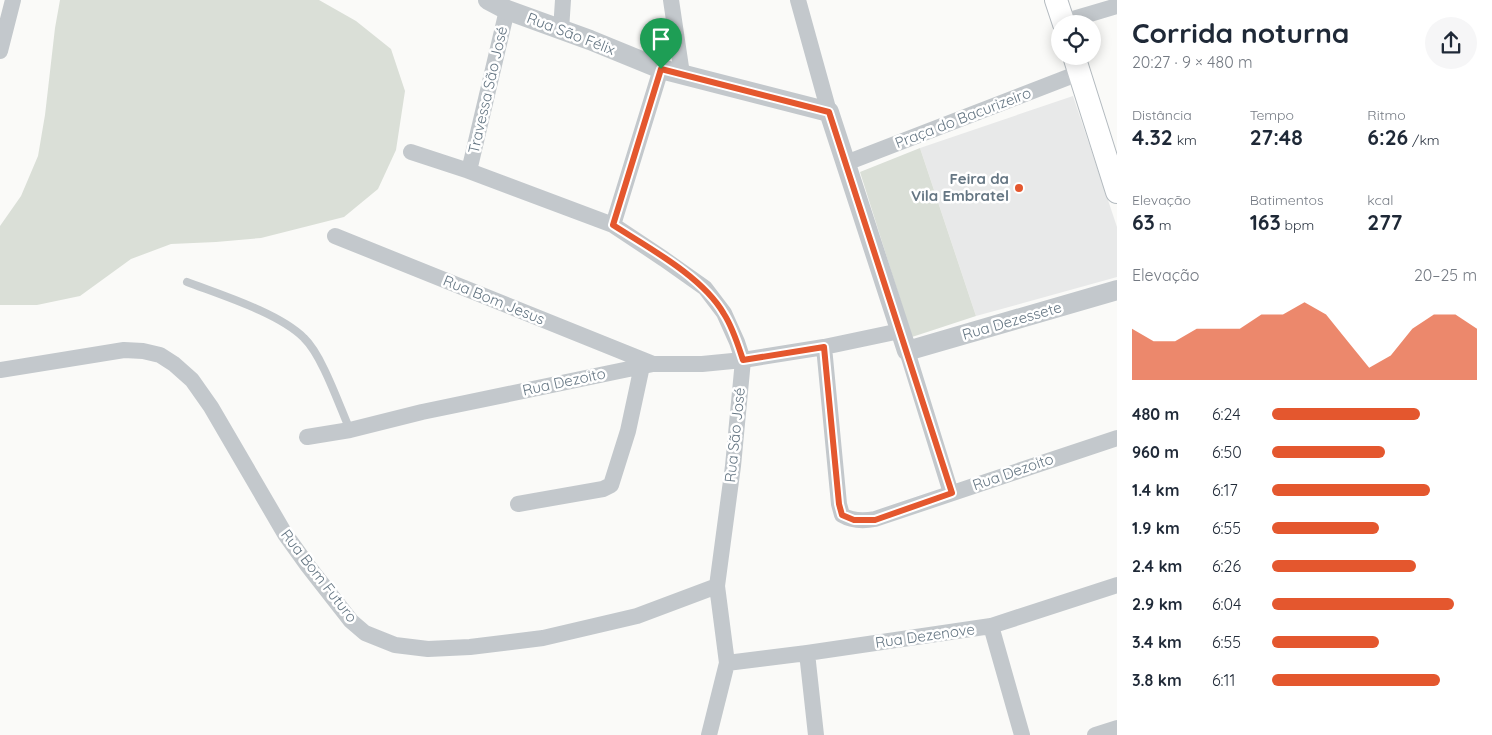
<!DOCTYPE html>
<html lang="pt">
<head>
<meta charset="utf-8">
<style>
	body { margin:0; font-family:Quicksand,sans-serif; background:#f6f6f7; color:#1f2937; height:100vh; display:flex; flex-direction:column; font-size:19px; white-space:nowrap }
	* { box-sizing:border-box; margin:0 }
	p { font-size:16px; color:#747a83 }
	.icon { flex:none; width:28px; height:28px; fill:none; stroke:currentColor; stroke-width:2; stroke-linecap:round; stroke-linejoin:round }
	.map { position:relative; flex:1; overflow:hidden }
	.sheet { display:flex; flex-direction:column; background:#fff; width:375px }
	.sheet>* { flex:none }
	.buttons { position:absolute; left:1051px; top:15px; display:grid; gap:10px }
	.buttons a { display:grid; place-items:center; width:50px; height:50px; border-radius:50%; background:#fff; box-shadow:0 2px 12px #0003; font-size:25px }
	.pin { position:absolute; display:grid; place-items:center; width:42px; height:42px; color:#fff; margin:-51px -21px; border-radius:50% 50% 50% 0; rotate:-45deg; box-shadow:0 0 5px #0007 }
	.pin .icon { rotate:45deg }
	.round { display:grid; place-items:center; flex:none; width:52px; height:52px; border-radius:26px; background:#f6f6f7 }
	.headline { display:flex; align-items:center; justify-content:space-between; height:85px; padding:0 15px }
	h1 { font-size:28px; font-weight:800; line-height:38px }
	.metrics { display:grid; grid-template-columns:repeat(3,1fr); gap:8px; height:85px; padding:5px 15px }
	.metrics div { display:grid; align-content:center }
	.metrics b { font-size:21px; font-weight:800 }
	.metrics small { font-size:14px; font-weight:400 }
	.metrics p { font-size:14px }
	.chart { height:140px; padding:10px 15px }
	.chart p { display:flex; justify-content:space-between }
	.chart svg { width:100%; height:90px; margin-top:5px; fill:#e4572e; opacity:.7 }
	ul { padding:0 15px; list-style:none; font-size:16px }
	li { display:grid; grid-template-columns:80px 60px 1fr; align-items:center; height:38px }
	li i { height:12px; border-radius:6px; background:#e4572e }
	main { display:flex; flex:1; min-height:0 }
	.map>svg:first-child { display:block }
	.built { fill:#e8e9e9 }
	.green { fill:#dadfd7 }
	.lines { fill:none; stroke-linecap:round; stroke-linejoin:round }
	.secondary-casing { stroke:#b3babf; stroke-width:24 }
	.service { stroke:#c3c8cc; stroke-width:8 }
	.minor { stroke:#c3c8cc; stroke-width:16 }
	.tertiary { stroke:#c3c8cc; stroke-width:20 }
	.secondary { stroke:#fff; stroke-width:22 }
	.route-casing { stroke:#fff; stroke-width:10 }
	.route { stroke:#e4572e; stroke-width:6 }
	.poi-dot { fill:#e4572e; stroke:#fff; stroke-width:2 }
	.labels { text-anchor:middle; stroke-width:5; stroke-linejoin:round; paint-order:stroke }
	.street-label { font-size:15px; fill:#657683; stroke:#fff }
	.poi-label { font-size:15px; font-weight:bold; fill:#657683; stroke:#fff; text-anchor:end }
</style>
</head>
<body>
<main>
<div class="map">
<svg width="1117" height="735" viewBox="0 0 1117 735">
	<rect width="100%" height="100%" fill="#fafaf8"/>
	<path class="built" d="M1073,96L1117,227V277L976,316L920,148Z"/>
	<path class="green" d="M60,0H319L356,21L391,49L405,91L396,150L378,189L344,217L261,238L216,242L171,244L131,259L80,296L37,305H0V226L21,196L38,156L45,115L55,28Z
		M920,148L976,316L912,337L860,172Z"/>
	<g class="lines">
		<g class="secondary-casing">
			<path id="secondary" d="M1056,0L1064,24
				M1074,56L1117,192"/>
		</g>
		<path class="service" d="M187,282C221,295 279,313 304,338C322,355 339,405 350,430"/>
		<path class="minor" d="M671,0L682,74
			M798,0L829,112
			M1063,22L1117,6
			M561,30L563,0
			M0,51L13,0
			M411,152L469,171L613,225L664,259L705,288L724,313L737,342L743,360L733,466L717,586L727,663L709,735
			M846,163L1079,73
			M469,171L507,10
			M613,225L661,69
			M335,236L653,364
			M824,347L839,504L842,515C852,521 864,521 875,519L1117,438
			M907,351L951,493
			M0,370L124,350L143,351L160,355L174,364L192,380L211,407L285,534L308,566L351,621L365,633L395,645L428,649L470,647L543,638L637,616L717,586
			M307,437L350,430L422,412L653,364H702L743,360L824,347L900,331
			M518,504L603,489L611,485L628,431L642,366
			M991,626L1022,735
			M807,653L816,735
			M727,663L807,653L991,626L1117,585
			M1095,735L1117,728"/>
		<path class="tertiary" d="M488,0L507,10L590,40L661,69L829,112L907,351L1117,290"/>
		<use href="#secondary" class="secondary"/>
	</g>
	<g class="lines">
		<g class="route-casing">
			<path id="route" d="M661,69L829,112L952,493L875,520H854L842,515L839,504L824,347L743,360C738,345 733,328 724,314C703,277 649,248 613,225Z"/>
		</g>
		<use href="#route" class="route"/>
	</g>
	<circle class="poi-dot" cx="1019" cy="188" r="5"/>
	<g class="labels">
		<g class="street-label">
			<text transform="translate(571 34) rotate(21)" y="5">Rua São Félix</text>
			<text transform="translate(488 90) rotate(-77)" y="5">Travessa São José</text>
			<text transform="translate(963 118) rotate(-21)" y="5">Praça do Bacurizeiro</text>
			<text transform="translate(494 300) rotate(22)" y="5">Rua Bom Jesus</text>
			<text transform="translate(1012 321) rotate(-16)" y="5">Rua Dezessete</text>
			<text transform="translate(564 382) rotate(-12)" y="5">Rua Dezoito</text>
			<text transform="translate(735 435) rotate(-84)" y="5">Rua São José</text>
			<text transform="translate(1013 472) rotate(-19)" y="5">Rua Dezoito</text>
			<text transform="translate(319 576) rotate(52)" y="5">Rua Bom Futuro</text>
			<text transform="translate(925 636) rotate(-8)" y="5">Rua Dezenove</text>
		</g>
		<g class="poi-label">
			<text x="1009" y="184">Feira da<tspan x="1009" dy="17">Vila Embratel</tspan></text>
		</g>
	</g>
</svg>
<div class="buttons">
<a><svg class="icon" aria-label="locate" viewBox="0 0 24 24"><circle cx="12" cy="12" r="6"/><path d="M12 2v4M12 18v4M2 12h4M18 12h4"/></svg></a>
</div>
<div class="pin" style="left:661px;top:69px;background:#1e9e55"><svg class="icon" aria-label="arrive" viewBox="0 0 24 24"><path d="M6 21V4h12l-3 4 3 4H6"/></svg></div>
</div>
<section class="sheet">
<div class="headline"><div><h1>Corrida noturna</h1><p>20:27 · 9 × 480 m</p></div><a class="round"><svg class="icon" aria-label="share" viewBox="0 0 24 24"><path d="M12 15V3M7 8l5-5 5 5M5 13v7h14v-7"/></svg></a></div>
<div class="metrics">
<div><p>Distância</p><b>4.32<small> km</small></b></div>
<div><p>Tempo</p><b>27:48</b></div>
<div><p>Ritmo</p><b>6:26<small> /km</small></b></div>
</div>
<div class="metrics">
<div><p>Elevação</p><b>63<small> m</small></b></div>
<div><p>Batimentos</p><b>163<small> bpm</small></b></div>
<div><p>kcal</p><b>277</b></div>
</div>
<div class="chart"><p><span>Elevação</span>20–25 m</p>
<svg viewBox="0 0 160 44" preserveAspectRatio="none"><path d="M0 44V19L10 25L20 25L30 19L40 19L50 19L60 12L70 12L80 6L90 12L100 25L110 38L120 32L130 19L140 12L150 12L160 19V44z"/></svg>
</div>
<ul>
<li><b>480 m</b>6:24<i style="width:72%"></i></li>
<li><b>960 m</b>6:50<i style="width:55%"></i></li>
<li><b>1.4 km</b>6:17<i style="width:77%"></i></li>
<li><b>1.9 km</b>6:55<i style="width:52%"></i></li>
<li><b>2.4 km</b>6:26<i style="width:70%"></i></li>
<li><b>2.9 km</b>6:04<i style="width:89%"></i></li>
<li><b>3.4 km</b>6:55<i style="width:52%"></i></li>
<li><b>3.8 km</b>6:11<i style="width:82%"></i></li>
</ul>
</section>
</main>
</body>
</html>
